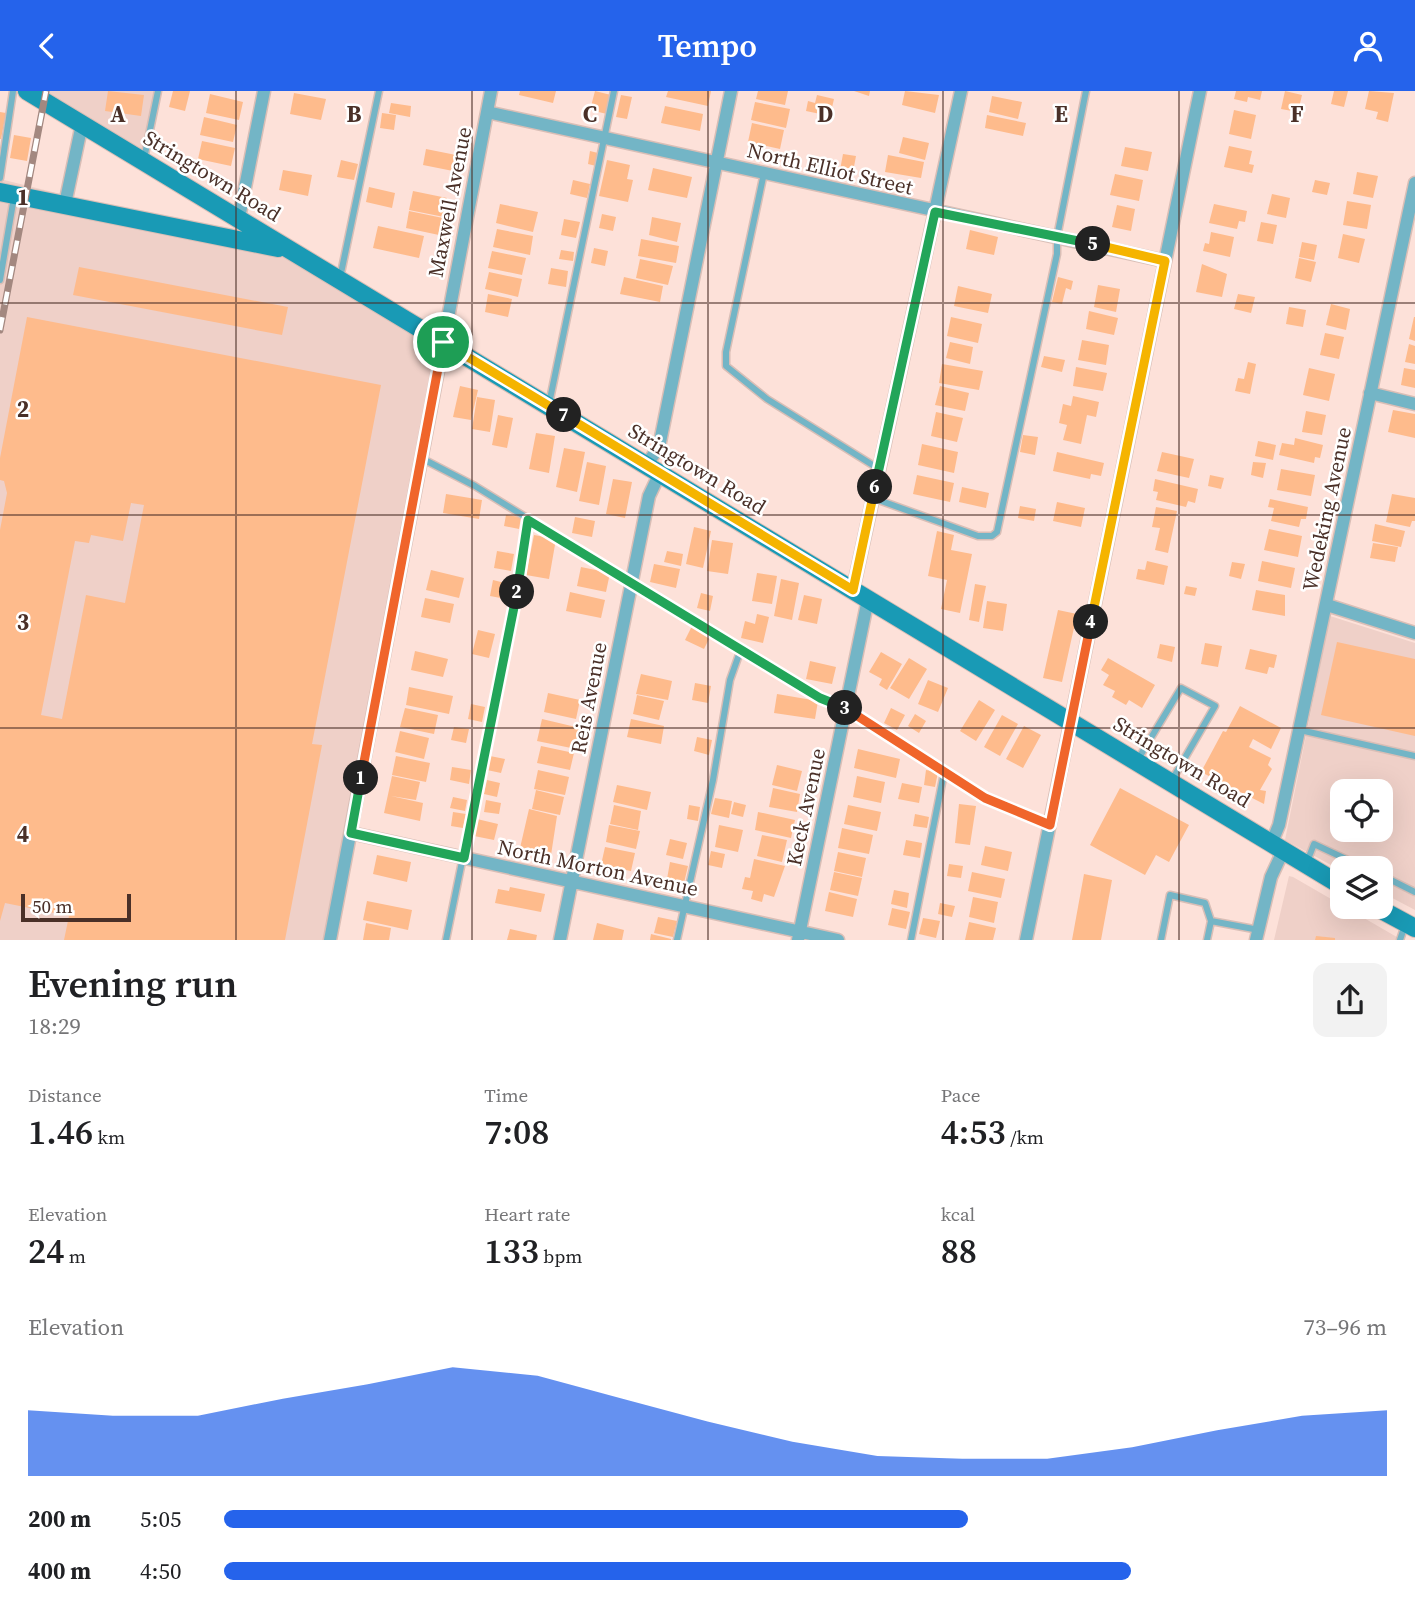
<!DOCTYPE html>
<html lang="en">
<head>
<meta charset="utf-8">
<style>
	body { margin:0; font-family:"Source Serif 4",serif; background:#f2f2f2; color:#202124; height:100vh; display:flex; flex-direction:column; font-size:26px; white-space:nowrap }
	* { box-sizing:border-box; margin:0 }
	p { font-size:23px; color:#757577 }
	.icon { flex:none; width:38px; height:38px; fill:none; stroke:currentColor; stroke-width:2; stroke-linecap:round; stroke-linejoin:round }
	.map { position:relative; height:849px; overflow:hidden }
	.sheet { display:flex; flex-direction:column; background:#fff; flex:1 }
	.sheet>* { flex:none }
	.controls { position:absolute; left:1330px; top:688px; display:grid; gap:14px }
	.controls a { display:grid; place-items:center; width:63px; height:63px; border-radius:14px; background:#fff; box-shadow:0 7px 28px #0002; font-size:35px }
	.scale { position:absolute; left:21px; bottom:18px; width:110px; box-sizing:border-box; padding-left:7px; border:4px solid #4a3028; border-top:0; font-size:19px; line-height:24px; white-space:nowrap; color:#4a3028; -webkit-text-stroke:5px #fff; paint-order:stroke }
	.pin { position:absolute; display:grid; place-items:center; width:60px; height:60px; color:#fff; margin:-30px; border:4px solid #fff; border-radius:50%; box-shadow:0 2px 7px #0007 }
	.km { position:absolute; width:35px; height:35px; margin:-18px; border-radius:50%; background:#222; color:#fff; font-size:19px; line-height:35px; text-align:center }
	.round { display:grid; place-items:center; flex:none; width:74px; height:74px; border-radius:14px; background:#f2f2f2 }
	.summary { display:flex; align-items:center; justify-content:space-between; height:119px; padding:0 28px }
	h1 { font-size:38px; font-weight:600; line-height:52px }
	.metrics { display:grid; grid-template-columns:repeat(3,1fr); gap:10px; height:119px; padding:7px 28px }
	.metrics div { display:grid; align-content:center }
	.metrics b { font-size:35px; font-weight:600 }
	.metrics small { font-size:19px; font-weight:400 }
	.metrics p { font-size:19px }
	.chart { height:196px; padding:14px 28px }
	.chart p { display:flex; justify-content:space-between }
	.chart svg { width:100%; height:126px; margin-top:7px; fill:#2563eb; opacity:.7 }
	ul { padding:0 28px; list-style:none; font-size:23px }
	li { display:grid; grid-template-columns:112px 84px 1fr; align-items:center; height:52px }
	li i { height:18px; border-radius:9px; background:#2563eb }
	header { display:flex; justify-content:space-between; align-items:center; height:91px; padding:0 28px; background:#2563eb; color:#fff; font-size:32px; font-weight:600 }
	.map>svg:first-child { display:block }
	.built { fill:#efd0c8; fill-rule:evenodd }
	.building { fill:#febb8c; fill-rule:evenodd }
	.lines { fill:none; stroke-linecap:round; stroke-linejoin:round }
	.lane-casing { stroke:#d9beb6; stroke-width:9 }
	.street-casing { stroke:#d9beb6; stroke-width:15 }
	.secondary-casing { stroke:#d9beb6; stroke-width:20 }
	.lane { stroke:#73b5c6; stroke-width:6 }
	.street { stroke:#73b5c6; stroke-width:12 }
	.secondary { stroke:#199ab5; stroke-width:18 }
	.rail-casing { stroke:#a38880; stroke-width:7 }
	.rail { stroke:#fff; stroke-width:4.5; stroke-dasharray:13; stroke-linecap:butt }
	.split-1-casing { stroke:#fff; stroke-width:14 }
	.split-2-casing { stroke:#fff; stroke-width:14 }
	.split-3-casing { stroke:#fff; stroke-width:14 }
	.split-4-casing { stroke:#fff; stroke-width:14 }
	.split-5-casing { stroke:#fff; stroke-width:14 }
	.split-6-casing { stroke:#fff; stroke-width:14 }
	.split-7-casing { stroke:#fff; stroke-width:14 }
	.split-8-casing { stroke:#fff; stroke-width:14 }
	.split-1 { stroke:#f0652b; stroke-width:9 }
	.split-2 { stroke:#22a559; stroke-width:9 }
	.split-3 { stroke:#22a559; stroke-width:9 }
	.split-4 { stroke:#f0652b; stroke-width:9 }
	.split-5 { stroke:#f5b400; stroke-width:9 }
	.split-6 { stroke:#22a559; stroke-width:9 }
	.split-7 { stroke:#f5b400; stroke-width:9 }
	.split-8 { stroke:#f5b400; stroke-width:9 }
	.grid { fill:none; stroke:#4a3028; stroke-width:2; stroke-opacity:0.55 }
	.labels { text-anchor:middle; stroke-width:5; stroke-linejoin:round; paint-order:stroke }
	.street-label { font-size:21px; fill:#4a3028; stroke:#fff }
	.grid-label { font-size:23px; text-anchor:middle; font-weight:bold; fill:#4a3028; stroke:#fff; stroke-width:5; stroke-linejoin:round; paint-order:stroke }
</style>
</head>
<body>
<header><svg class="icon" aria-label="back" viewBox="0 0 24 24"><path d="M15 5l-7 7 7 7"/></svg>Tempo<svg class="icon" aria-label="person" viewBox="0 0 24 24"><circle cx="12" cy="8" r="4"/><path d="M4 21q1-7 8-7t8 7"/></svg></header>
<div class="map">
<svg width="1415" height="849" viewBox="0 0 1415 849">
	<rect width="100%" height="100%" fill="#fde1d9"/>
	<path class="built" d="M28,0H157L143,70Z
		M0,88L291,160L443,251L329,849H0Z
		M1330,525L1415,552V819L1381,801V777H1342V780L1285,749ZM1342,700H1381V738H1342Z
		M1289,785L1293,786L1402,849H1274Z"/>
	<path class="building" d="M108,0L144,4L141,25L105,20Z
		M173,0H190L185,20L169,16Z
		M520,0H556L553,12L519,4Z
		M595,0L611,4L607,23L590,19Z
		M668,0H711L708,15L666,6Z
		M758,0H788L785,14L756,8Z
		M854,0H870L869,5Z
		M905,0L939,4L935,22L902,14Z
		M1236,0H1262L1260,9L1248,6L1247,11L1234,8Z
		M1285,0L1302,4L1298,21L1281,18Z
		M1334,0H1348L1344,16L1331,13Z
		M1369,0L1394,2L1388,31L1376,28L1378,21L1365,18Z
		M294,2L326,8L321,29L290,23Z
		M210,3L243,11L239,29L206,22Z
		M621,4L632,6L627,28L616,26Z
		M817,4L834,8L830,25L806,20L808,10L815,12Z
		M992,5L1022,11L1018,28L989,21Z
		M755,11L790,18L786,37L751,29Z
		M391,12L411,15L410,26L389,22Z
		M665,15L703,23L700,40L661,32Z
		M1234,19L1256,24L1251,48L1229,43Z
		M0,21L6,22L1,48H0Z
		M382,22L396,24L394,39L380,37Z
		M987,24L1026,32L1023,45L985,37Z
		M204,26L237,34L233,51L200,44Z
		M752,32L784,39L780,58L748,51Z
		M14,44L31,47L27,70L10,67Z
		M903,46L929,52L925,69L899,62Z
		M202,50L235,57L231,75L198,68Z
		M1229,55L1252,60L1249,73L1254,74L1252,82L1224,76Z
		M1125,56L1152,61L1148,80L1121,75Z
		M426,58L456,64L453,80L423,74Z
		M590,60L598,62L596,75L588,73Z
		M843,63L856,65L853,81L840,79Z
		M888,64L924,71L921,87L885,81Z
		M341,69L358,73L354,89L337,86Z
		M607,69L630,74L627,88L633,89L628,111L599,105Z
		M653,77L692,86L687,107L648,99Z
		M283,79L312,84L308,105L279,99Z
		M1357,81L1378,85L1373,107L1353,103Z
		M1115,83L1143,89L1139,110L1110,104Z
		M573,89L590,93L587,107L570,103Z
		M1315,89L1330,92L1327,104L1312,101Z
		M369,96L395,102L392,117L366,111Z
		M413,100L447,107L444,126L409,119Z
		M1272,103L1290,107L1286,127L1267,123Z
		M1347,110L1371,114L1367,138L1343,134Z
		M500,113L538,121L533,141L496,132Z
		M1214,113L1247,120L1245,131L1239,130L1237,138L1209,132Z
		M1117,114L1135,118L1131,140L1112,136Z
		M409,120L443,127L439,144L406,137Z
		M602,123L616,126L613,140L599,137Z
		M652,126L681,132L677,151L649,144Z
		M564,128L580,131L576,147L561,144Z
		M1261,131L1277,134L1273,153L1257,150Z
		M378,135L424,145L419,167L373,157Z
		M497,138L533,145L530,164L493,156Z
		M970,139L998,146L994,164L966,158Z
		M1211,141L1234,146L1230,166L1203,160L1205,152L1209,153Z
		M1343,143L1365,148L1359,172L1338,167Z
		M641,148L679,155L676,172L638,165Z
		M1302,151L1317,154L1314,169L1299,166Z
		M594,157L608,160L605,175L591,172Z
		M561,159L574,161L573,170L559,168Z
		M492,160L526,167L522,184L488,177Z
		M1299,167L1316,171L1311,191L1295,187Z
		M640,168L673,175L668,194L636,187Z
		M1202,173L1227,183L1222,206L1196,201Z
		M79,176L288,216L282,244L73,204Z
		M551,177L568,180L566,196L548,193Z
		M489,181L522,188L518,206L485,198Z
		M624,186L663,195L660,211L620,203Z
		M1058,186L1073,190L1071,199L1066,197L1062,213L1052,211Z
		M1098,194L1120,198L1116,221L1094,216Z
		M958,195L992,203L988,222L954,215Z
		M488,203L512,208L508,226L485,221Z
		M1238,203L1255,206L1251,222L1234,218Z
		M1331,213L1350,218L1346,239L1326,234Z
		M1289,216L1306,219L1303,236L1286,233Z
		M1089,220L1118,227L1114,244L1086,238Z
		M27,226L381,294L312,653L322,654L285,849H64L69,825L5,812L0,830V439L7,402L4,390L0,389V367ZM131,412L144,414L125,512L86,504L62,628L41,624L75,450L89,452L91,444L123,450Z
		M951,226L982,233L978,252L947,245Z
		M1414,226H1415V250L1409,248Z
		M1325,242L1344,246L1339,268L1320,264Z
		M1082,249L1109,254L1106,274L1078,269Z
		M950,251L973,256L970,273L946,267Z
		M1409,253L1415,255V273L1405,271Z
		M1044,265L1065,269L1062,281L1041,276Z
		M1248,271L1256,273L1250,303L1235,300L1238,287L1244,288Z
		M942,273L983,280L979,299L939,292Z
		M1076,276L1107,282L1103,300L1073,295Z
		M1309,277L1335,283L1329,310L1303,304Z
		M1404,277L1415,279V297L1401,294Z
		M460,295L478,299L471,329L453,326Z
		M940,295L969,302L965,320L935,314Z
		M1073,305L1099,311L1096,326L1087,324L1081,353L1063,349L1067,334L1059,332L1063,313L1071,315Z
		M477,306L495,309L490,341L472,338Z
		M1393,319L1415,323V347L1388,341Z
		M1306,320L1326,324L1322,344L1302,341Z
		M936,321L963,327L957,351L931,345Z
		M498,324L513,327L507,357L492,354Z
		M536,342L555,345L549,382L529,378Z
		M1023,344L1038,346L1035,364L1020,361Z
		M1295,347L1323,354L1320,367L1315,366L1314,372L1279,364L1282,352L1294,354Z
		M1258,350L1276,354L1273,369L1255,365Z
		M922,353L958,361L954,382L918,374Z
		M564,357L585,361L577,401L556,396Z
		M1057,361L1104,372L1101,385L1091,383L1090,388L1053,380Z
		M1162,361L1194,368L1189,387L1157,380Z
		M587,371L606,375L599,414L579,410Z
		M1253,371L1266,372L1263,387L1251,384Z
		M1281,378L1315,384L1311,405L1277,399Z
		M917,384L954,392L950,411L913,403Z
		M1210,384L1224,387L1221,398L1208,395Z
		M613,388L632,391L625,427L606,423Z
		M1155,388L1198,398L1195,412L1188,410L1186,416L1156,409L1158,401L1153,400Z
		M962,396L989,402L986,417L959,411Z
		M446,403L482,409L479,428L443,422Z
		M1392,403L1415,407V430H1412L1410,436L1386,431Z
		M1270,408L1308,416L1306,428H1301L1299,436L1271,430L1274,417L1268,416Z
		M1057,411L1085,417L1081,436L1053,430Z
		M1020,415L1036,418L1034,430L1018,427Z
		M1156,416L1177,420L1168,462L1155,459L1160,437L1152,436Z
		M506,424L521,426L519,438L504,435Z
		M575,426L595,430L592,446L572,442Z
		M1375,433L1405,440L1401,456L1372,450Z
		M694,436L711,440L703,477L686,473Z
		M1269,438L1302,445L1298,466L1264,459Z
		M937,440L954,444L951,459L972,463L960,522L941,518L947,489L928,485Z
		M534,444L556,448L549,488L526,484Z
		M712,449L733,452L728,483L707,480Z
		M1373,452L1398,456L1395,471L1370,467Z
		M497,460L514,463L511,480L494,477Z
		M667,460L683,463L681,475L664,471Z
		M1147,470L1168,475L1164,494L1136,488L1138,478L1145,479Z
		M1262,470L1295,477L1291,497L1258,490Z
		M1232,471L1245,473L1241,488L1229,485Z
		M654,473L680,478L676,497L650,491Z
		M581,476L610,482L606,501L577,495Z
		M431,479L464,487L459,507L426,499Z
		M757,482L777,485L772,513L752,510Z
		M781,488L799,492L792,529L774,525Z
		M493,489L509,493L506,508L490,505Z
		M975,493L986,495L979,531L969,529Z
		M1186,495L1197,497L1195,505L1184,503Z
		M1256,499L1285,504V525L1252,519Z
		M570,501L605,509L601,527L566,520Z
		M701,502L713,505L710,520L697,517Z
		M804,504L822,508L817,533L798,529Z
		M425,507L454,513L450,532L421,526Z
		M987,510L1007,513L1003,540L983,537Z
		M1058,519L1077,523L1062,591L1043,587Z
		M757,523L769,526L763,552L741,547L745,530L755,533Z
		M693,533L712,542L704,558L685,549Z
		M478,539L495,543L489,567L472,563Z
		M1337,551L1415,568V645L1321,624Z
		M1205,552L1222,555L1218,576L1201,573Z
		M1160,553L1175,556L1172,571L1157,567Z
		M1250,558L1277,564L1274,577L1269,576L1267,583L1245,578Z
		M415,560L448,568L443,586L411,579Z
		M881,561L902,573L887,599L879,594L882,588L869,581Z
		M909,567L927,578L909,608L890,597Z
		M1108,567L1155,594L1142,617L1129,609L1126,614L1112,606L1115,600L1103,594L1109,584L1101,579Z
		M810,570L836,576L832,593L806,588Z
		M641,583L672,590L668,609L636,603Z
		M928,589L948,597L938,621L918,613Z
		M695,592L711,595L708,612L692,609Z
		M409,596L453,605L449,623L406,614Z
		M548,602L580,609L576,628L544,621Z
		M777,603L818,610L815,628L774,622Z
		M637,604L664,610L659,629L633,623Z
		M979,609L995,619L976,650L960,640Z
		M471,613L485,616L482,631L468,628Z
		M1240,615L1281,637L1271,658L1253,648L1249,656L1271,667L1268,674L1272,678L1260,699L1266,700L1264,713L1201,681L1223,640L1226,641Z
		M405,617L438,624L434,643L400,636Z
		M891,617L905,624L897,639L884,632Z
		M915,623L926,630L919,642L908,635Z
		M1002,624L1018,633L1000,665L984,656Z
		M542,628L580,637L576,658L537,650Z
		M631,628L664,635L661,653L627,646Z
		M1024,635L1041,644L1023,677L1006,668Z
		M454,636L469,638L466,652L451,649Z
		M400,640L429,647L424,668L395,661Z
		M697,646L712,649L709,664L694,660Z
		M541,655L574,662L570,679L537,672Z
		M858,658L900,668L896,687L854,677Z
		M396,665L430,672L426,691L392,684Z
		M490,665L505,668L501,682L487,679Z
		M777,674L802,680L797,700L772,694Z
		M452,676L471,679L469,693L450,689Z
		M538,679L569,686L565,704L534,698Z
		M926,679L938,681L935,696L924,694Z
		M392,685L420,691L416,709L391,705L423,712L420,730L384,722Z
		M857,685L885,691L881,712L853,706Z
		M487,689L500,692L497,706L484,703Z
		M902,692L922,696L919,712L898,708Z
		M617,694L651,701L647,719L613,711Z
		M773,697L800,703L797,721L769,716Z
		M1120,697L1189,734L1169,771L1156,764L1145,784L1090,754Z
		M536,699L564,706L560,724L532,718Z
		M453,706L467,709L465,720L450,717Z
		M715,707L732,710L729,727L711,723Z
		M486,709L501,712L499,723L484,721Z
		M734,711L746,714L743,726L731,723Z
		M959,713L976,715L970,754L955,752Z
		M614,714L641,720L638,739L610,733Z
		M689,714L700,716L698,730L687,728Z
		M848,714L881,721L877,740L844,733Z
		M529,718L557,725L551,764L520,757Z
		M453,721L466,723L463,737L451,735Z
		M758,721L795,729L791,747L755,739Z
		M915,723L929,726L927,737L913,735Z
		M477,728L498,733L494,749L474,745Z
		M609,734L640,740L636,758L606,751Z
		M719,734L743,739L738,761L715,756Z
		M842,737L873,744L869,763L838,757Z
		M762,744L787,749L782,771L757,765Z
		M670,748L687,752L683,768L666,764Z
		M906,749L922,752L920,767L903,764Z
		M985,755L1012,761L1008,780L981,774Z
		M605,756L635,762L631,780L601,774Z
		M711,760L725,763L722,777L708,774Z
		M838,761L866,767L862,786L834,780Z
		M377,764L411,771L407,791L373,783Z
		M754,768L785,775L774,806L764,803L762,811L751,808L753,800L742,798L745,786L750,787Z
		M670,771L688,775L684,792L667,788Z
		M949,773L963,775L961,787L947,785Z
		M834,781L862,787L858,805L830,799Z
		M972,781L1005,788L1001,807L968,800Z
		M1084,783L1112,789L1101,849H1072Z
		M510,796L545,803L541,821L495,812L498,798L509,800Z
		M894,799L909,802L907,817L891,813Z
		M829,801L857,808L853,826L825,820Z
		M973,806L998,811L994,832L969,826Z
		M367,810L412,819L408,839L363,829Z
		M940,812L955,815L952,826L938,823Z
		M892,817L910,821L906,838L888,834Z
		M658,826L677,830L673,846L654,842Z
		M923,827L940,830L936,847L919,843Z
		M969,831L996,837L993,849H965Z
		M366,832L391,837L389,849H363Z
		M597,832L624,839L622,849H593Z
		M510,838L537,844L536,849H507Z
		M651,843L671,848V849H650Z
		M1316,845L1335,847V849H1315Z"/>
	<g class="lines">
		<g class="lane-casing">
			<path id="lane" d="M144,68L158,0
				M764,82L726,261V275L767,308L879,378
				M0,87L13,0
				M340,187L379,0
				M0,189L14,106
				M549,313L614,0
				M421,367L475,395L820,607L846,617L985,707L1050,734
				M873,407L978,445H992L997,441L1057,163V146L1086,0
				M1300,639L1415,665
				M1137,670L1181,597L1215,615L1172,689
				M1307,771L1314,753L1365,777
				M1381,784L1415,801
				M1211,830L1259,839
				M446,849L504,565L528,429
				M677,849L713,689L730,589L741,558
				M911,849L944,682
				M1161,849L1170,804L1205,812L1211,830L1207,849
				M1400,849L1405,834"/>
		</g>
		<g class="street-casing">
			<path id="street" d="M487,21L1165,170
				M65,113L82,33
				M239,127L264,0
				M1370,302L1415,313
				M647,373L659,356L731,0
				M853,499L961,0
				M1327,514L1415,542
				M351,742L838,849
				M1272,751L1279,734L1415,92
				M330,849L491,0
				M560,849L649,405L658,386L668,387
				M798,849L868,508
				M1026,849L1200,0
				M1256,849L1271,786L1284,758"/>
		</g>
		<g class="secondary-casing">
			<path id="secondary" d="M27,0L1342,795
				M0,101L278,157
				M1376,816L1415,837"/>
		</g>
		<use href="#lane" class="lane"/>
		<use href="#street" class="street"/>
		<use href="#secondary" class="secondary"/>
		<g class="rail-casing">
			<path id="rail" d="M0,239L46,0"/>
		</g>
		<use href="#rail" class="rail"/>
	</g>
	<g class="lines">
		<g class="split-1-casing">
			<path id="split-1" d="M361,687L443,251"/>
		</g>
		<g class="split-2-casing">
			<path id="split-2" d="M361,687L351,742L464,767L517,501"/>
		</g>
		<g class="split-3-casing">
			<path id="split-3" d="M517,501L528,429L820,607L845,617"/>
		</g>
		<g class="split-4-casing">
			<path id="split-4" d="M845,617L985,707L1050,734L1091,531"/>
		</g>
		<g class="split-5-casing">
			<path id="split-5" d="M1091,531L1165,170L1093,153"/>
		</g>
		<g class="split-6-casing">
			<path id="split-6" d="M875,396L935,121L1093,153"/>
		</g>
		<g class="split-7-casing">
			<path id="split-7" d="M564,324L853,499L875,396"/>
		</g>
		<g class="split-8-casing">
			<path id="split-8" d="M443,251L564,324"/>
		</g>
		<use href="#split-1" class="split-1"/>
		<use href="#split-2" class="split-2"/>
		<use href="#split-3" class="split-3"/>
		<use href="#split-4" class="split-4"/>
		<use href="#split-5" class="split-5"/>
		<use href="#split-6" class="split-6"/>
		<use href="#split-7" class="split-7"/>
		<use href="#split-8" class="split-8"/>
	</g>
	<path class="grid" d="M236,0V849M472,0V849M708,0V849M943,0V849M1179,0V849M0,212H1415M0,424H1415M0,637H1415"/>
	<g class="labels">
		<g class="street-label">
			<text transform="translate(830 78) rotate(13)" y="7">North Elliot Street</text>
			<text transform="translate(212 85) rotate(31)" y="7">Stringtown Road</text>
			<text transform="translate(450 111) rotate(-79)" y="7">Maxwell Avenue</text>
			<text transform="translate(697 378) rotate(31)" y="7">Stringtown Road</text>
			<text transform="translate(1327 418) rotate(-78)" y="7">Wedeking Avenue</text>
			<text transform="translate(589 607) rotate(-79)" y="7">Reis Avenue</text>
			<text transform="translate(1182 671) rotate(31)" y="7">Stringtown Road</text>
			<text transform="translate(806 716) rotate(-78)" y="7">Keck Avenue</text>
			<text transform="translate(598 777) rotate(12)" y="7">North Morton Avenue</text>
		</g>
	</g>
	<g class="grid-label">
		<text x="118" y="31">A</text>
		<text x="354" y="31">B</text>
		<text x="590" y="31">C</text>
		<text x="825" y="31">D</text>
		<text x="1061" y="31">E</text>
		<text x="1297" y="31">F</text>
		<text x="23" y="114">1</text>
		<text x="23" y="326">2</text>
		<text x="23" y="539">3</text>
		<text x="23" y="751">4</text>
	</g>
</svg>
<div class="controls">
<a><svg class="icon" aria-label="locate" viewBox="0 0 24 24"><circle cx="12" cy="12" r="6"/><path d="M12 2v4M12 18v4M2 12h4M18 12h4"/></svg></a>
<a><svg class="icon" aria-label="layers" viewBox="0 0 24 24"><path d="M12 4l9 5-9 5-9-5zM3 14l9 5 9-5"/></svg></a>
</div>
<div class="scale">50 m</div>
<div class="pin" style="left:443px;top:251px;background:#1e9e55"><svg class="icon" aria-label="arrive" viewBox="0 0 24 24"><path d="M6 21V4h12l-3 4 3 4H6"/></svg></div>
<b class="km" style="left:361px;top:687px">1</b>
<b class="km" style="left:517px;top:501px">2</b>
<b class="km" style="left:845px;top:617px">3</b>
<b class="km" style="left:1091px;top:531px">4</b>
<b class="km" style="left:1093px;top:153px">5</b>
<b class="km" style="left:875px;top:396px">6</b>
<b class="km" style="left:564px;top:324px">7</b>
</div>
<section class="sheet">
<div class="summary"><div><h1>Evening run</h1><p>18:29</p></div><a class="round"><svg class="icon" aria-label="share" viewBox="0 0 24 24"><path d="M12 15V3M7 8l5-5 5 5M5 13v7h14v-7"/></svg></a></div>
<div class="metrics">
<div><p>Distance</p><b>1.46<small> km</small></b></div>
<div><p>Time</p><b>7:08</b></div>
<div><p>Pace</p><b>4:53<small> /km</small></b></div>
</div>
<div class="metrics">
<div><p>Elevation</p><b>24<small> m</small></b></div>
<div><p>Heart rate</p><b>133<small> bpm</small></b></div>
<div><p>kcal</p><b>88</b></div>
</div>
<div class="chart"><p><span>Elevation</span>73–96 m</p>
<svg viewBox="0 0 160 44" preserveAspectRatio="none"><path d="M0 44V21L10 23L20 23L30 17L40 12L50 6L60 9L70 17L80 25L90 32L100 37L110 38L120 38L130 34L140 28L150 23L160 21V44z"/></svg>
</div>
<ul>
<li><b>200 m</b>5:05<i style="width:64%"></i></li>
<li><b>400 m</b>4:50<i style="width:78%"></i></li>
</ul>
</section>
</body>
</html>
